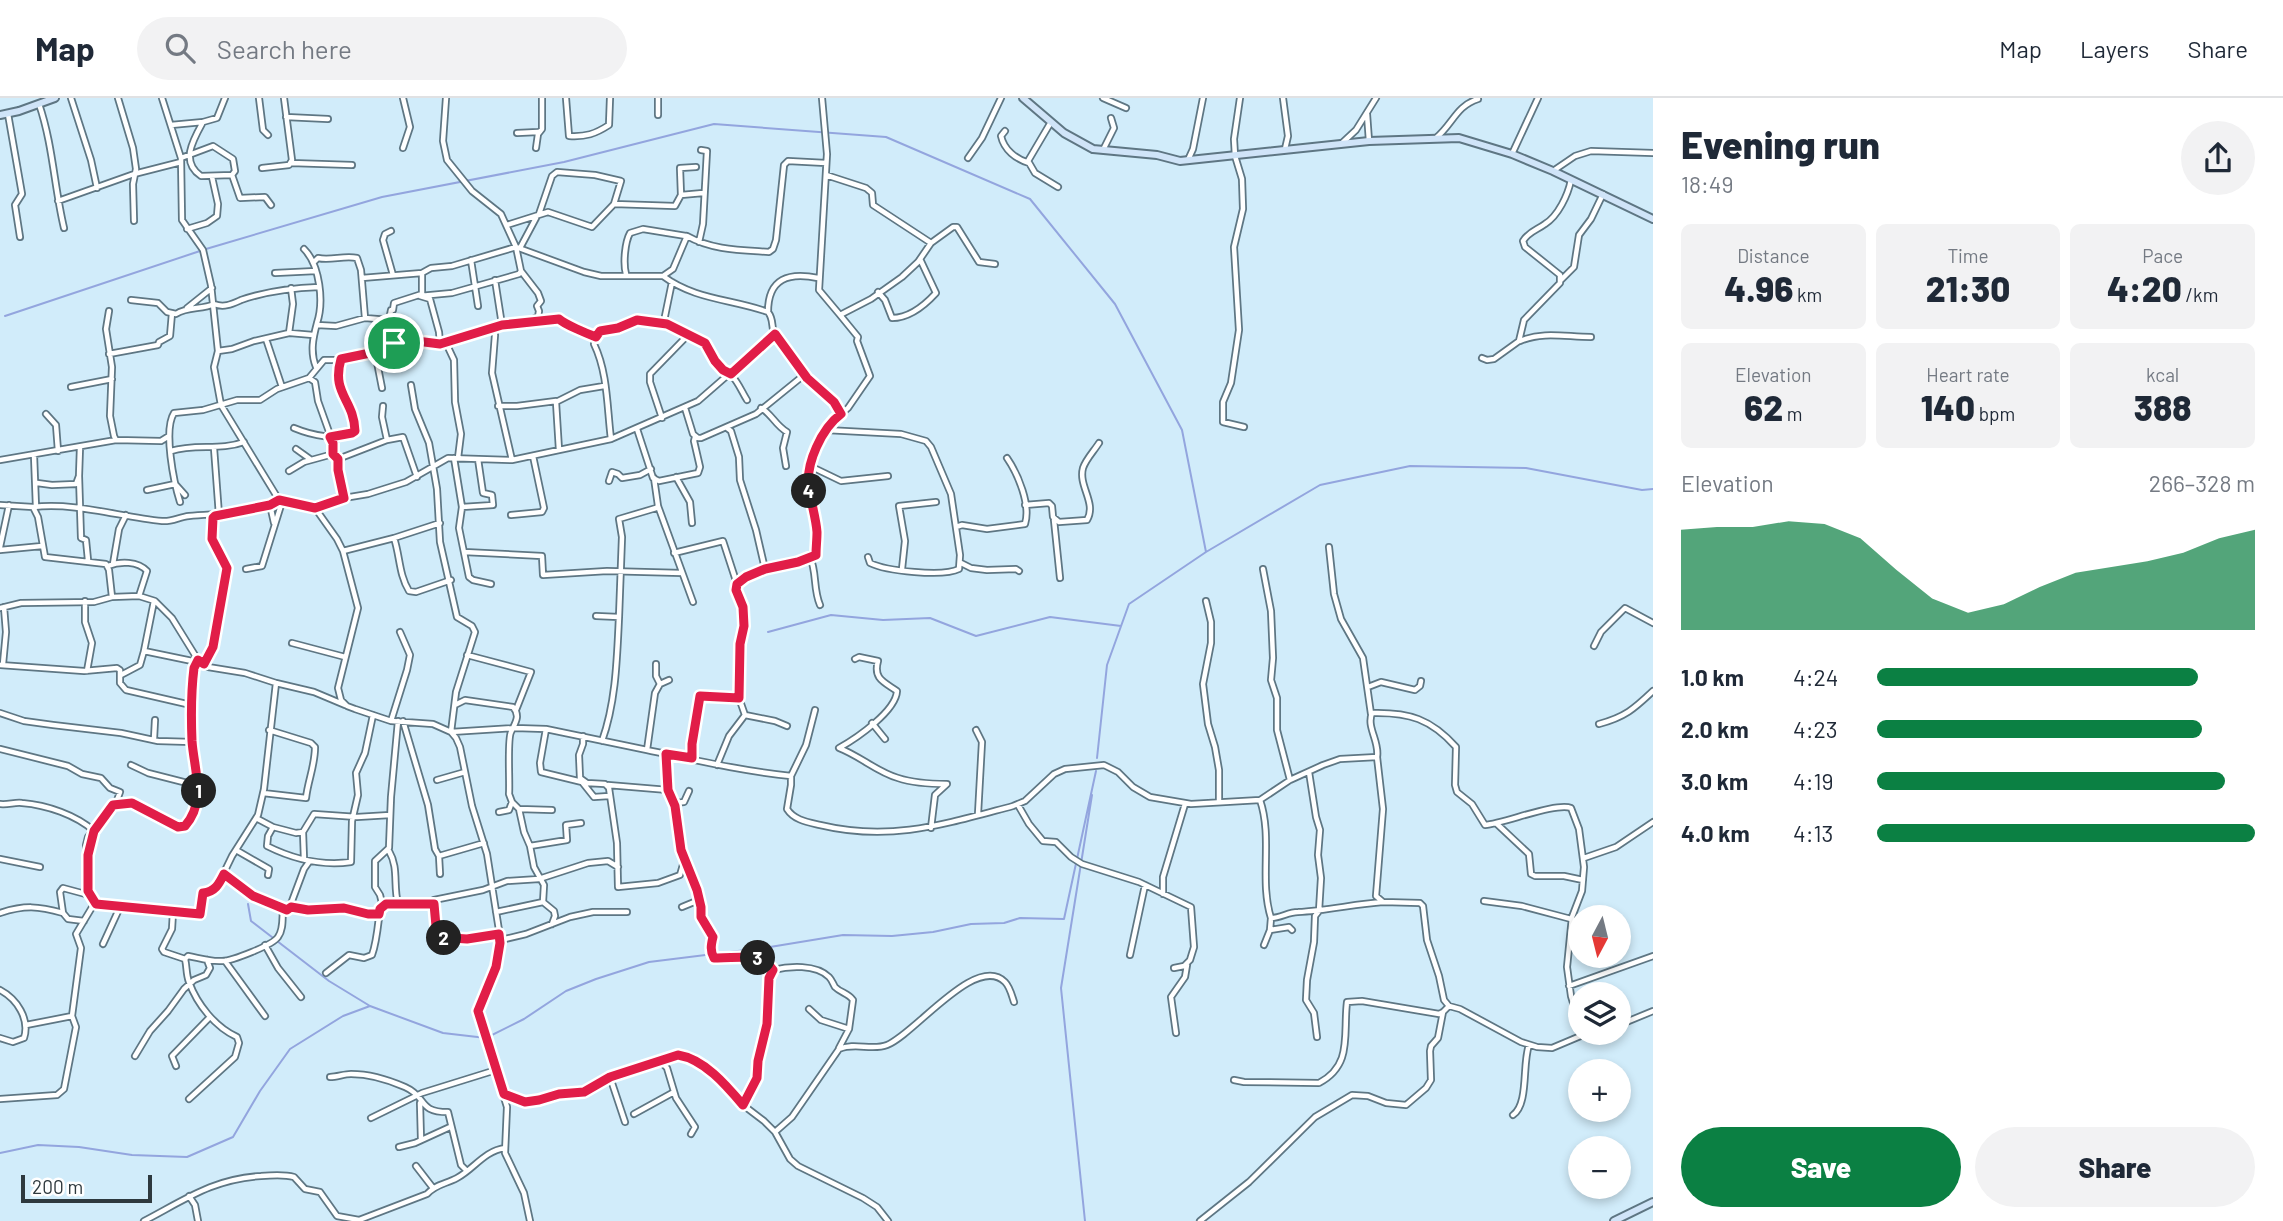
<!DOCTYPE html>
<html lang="en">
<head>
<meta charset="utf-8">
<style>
	body { margin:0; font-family:Barlow,sans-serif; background:#f2f2f3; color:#1f2937; height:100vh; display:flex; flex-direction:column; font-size:26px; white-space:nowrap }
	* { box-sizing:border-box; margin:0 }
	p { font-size:23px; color:#747a83 }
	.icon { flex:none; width:38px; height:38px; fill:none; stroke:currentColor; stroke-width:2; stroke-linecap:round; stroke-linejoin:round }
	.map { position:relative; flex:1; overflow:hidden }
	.details { display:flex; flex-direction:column; background:#fff; width:630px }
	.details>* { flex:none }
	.needle { width:46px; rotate:187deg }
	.buttons { position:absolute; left:1568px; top:807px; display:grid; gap:14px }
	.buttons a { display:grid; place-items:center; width:63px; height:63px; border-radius:50%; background:#fff; box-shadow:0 4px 10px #0003; font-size:35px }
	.scale { position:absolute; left:21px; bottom:18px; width:131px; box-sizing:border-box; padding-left:7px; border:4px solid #2e393e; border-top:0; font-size:19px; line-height:24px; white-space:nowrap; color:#2e393e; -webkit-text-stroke:5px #fff; paint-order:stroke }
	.pin { position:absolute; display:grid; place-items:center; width:60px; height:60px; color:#fff; margin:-30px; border:4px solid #fff; border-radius:50%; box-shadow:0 2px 7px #0007 }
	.km { position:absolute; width:35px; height:35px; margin:-18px; border-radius:50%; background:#222; color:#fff; font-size:19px; line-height:35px; text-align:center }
	.round { display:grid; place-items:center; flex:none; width:74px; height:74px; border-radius:37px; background:#f2f2f3 }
	.overview { display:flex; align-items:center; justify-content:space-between; height:119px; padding:0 28px }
	h1 { font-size:38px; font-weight:800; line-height:52px }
	.figures { display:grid; grid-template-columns:repeat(3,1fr); gap:10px; height:119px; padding:7px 28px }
	.figures div { display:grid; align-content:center; border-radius:10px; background:#f2f2f3; text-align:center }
	.figures b { font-size:35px; font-weight:800 }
	.figures small { font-size:19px; font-weight:400 }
	.figures p { font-size:19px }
	.chart { height:196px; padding:14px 28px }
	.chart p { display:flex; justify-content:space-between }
	.chart svg { width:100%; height:126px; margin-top:7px; fill:#0b8043; opacity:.7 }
	.cta { display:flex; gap:14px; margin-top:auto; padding:14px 28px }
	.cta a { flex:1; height:80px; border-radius:42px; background:#0b8043; color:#fff; font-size:28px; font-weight:800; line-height:80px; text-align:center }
	.cta a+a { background:#f2f2f3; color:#1f2937 }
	ul { padding:0 28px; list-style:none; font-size:23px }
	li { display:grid; grid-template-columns:112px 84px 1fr; align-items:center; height:52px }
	li i { height:18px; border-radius:9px; background:#0b8043 }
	header { display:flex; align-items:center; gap:42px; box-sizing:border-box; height:98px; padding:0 35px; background:#fff; border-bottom:2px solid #e0e1e3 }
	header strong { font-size:33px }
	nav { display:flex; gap:38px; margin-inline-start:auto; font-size:24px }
	.search { width:490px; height:63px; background:#f2f2f3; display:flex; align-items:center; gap:18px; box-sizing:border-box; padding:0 24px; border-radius:38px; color:#747a83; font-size:26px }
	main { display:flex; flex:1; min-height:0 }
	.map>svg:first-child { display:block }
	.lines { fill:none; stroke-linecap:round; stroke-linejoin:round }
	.stream { stroke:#93a5de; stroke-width:2 }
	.street-casing { stroke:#5e7683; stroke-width:8 }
	.secondary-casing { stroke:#5e7683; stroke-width:10 }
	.street { stroke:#fff; stroke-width:4.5 }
	.secondary { stroke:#d0e4f8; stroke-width:6 }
	.route-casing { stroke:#fff; stroke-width:14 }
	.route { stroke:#e11d48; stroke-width:9 }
</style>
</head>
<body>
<header>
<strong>Map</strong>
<div class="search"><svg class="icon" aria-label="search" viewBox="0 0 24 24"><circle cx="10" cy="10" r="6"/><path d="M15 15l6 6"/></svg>Search here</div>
<nav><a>Map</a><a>Layers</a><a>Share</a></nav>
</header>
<main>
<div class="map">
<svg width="1653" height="1123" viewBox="0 0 1653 1123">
	<rect width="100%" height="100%" fill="#d1ecfa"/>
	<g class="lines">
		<path class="stream" d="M206,151L382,99L564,64L714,26L886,39L1030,101L1115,206L1182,332L1206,454
			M5,218L200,153
			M768,534L831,517L883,522L930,520L976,538L1050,519L1121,528
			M1097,660L1107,567L1129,506L1206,454L1320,387L1410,368L1526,370L1642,392L1653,391
			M248,806L251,823L329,883L370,908
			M0,1055L38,1047L79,1049L132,1057L187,1059L233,1039L260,993L290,951L343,918L370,908L443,935L486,940L524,921L566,893L596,881L649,864L770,849L843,837L892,838L933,834L971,826L1004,825L1020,820L1064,821L1096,673
			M1085,1123L1061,890L1092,697"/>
		<g class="street-casing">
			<path id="street" d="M71,0L91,62L97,90
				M118,0L133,50L136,71L133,86L134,123
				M162,0L181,60L182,122L203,152L211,187L218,253L214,269L221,307L279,402L315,410L337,441L343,453L358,510L338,590L341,602L347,608L355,611L391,623L433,626L451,634L456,640L460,649L472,708L487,756L501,845L496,868L479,907V918L507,1009L505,1055L524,1095L530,1123
				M259,0L263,32L268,37
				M566,0L569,38C586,39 595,36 609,27L610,0
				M822,0L827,56L819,192L840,217L871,201L902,179L918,164L931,145L953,129H957L979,164L995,166
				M1103,0L1126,10
				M1240,0L1234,41L1235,58L1242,81L1243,111L1234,149L1239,232L1231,285L1223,304V324L1244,329
				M1283,0L1288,38L1285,51
				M39,6C53,47 54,88 64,130
				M8,16L22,96L15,107L20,139
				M1367,16L1369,43
				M658,17V0
				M286,19L328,21
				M203,24L217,20L225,0
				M1051,24L1028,63L1035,75L1058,89
				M171,27L203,24C193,42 180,64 201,78L232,77
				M1005,33L1001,38C1004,52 1016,61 1029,65
				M517,35L538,34
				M1436,40C1453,26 1456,8 1478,1
				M1341,46L1356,32L1376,0
				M403,50L410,29L403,0
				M536,50L538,36L542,31V0
				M1103,52L1114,30L1111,20
				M1512,56L1538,0
				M181,60L213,48L233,61L235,73L232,77L240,100L265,99L271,107
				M968,60L982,40L1001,0
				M1188,62L1193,51L1203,0
				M291,65L352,67
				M262,70L289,67L292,62L284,0
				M1553,73L1575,58L1591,53L1653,55
				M826,77L866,90L872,95L873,107L931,145
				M681,97L703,95
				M58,103L134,76L181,64
				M614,106L675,108L681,97L680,70L696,69
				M507,127L548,114L592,129L614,106L621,83L595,77L557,74L552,78L539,116
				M187,131L207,125L217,118L218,106L212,79
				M391,133L385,136L383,142L393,177
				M699,144L703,126L707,53L701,52
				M520,150L536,120
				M304,151C320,167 324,204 317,225C313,240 310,254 316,269
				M471,162L478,208
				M314,164L318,160C331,163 344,157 357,160L361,172L365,220
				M275,175L316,173
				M626,176C623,165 625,144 630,135L643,131L686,138
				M663,178C695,202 732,201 768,214C774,222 771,227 774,235C776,239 789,258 793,263C807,282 829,295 841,316
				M362,180L422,175
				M495,182L502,227
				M1561,182L1574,169L1579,137L1591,121L1603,96
				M878,194L885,202L892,220C909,220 925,207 936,195L920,161
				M131,202L158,205L167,214L176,216C188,208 202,212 214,206C224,210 232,206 241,202C267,193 291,190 319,189
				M187,210L212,190
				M109,213L106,231L112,269L110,318L114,338L116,342
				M768,214C768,180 789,174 818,180
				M535,222L559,221C564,226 588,236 596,239
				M666,226L664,223L672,184
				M317,227L336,228L365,220L389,222
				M493,230L495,237L492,275L512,362
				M290,235L313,237
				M266,241L282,289
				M1520,243C1543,233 1566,239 1591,239
				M394,245L392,223L389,222L391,212H393L394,205L422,196V175L431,170L452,168L516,149L584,174L601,178H663L673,171L687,138C712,152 740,152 769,154L773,151L776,142L784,67L788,63L826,65
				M440,245L439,234L430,201L420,198L452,195L519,176L521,173L516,149L501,116L472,93L447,62L443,43L446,0
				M446,245L454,262L455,304L461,336L458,360
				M218,253L232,251L254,243L289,235L293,206L291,190
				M375,254L382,290
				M109,256L158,247L159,244L170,238L172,215
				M1482,260L1487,262L1494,261L1519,243L1524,222L1560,185V177L1525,149L1523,143C1528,134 1537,132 1545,126C1558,118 1568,97 1571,82
				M309,280L315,284L318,303L333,345V356L338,361V372L344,400
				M411,287L415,311L429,345L437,391L440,444L457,519L472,528L475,534L456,594L451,634L515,630L546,631L647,652
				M71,289L112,281
				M383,308L382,319L387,342
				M498,308H517L556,303
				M685,310L693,336L698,340H701L756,316L804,277
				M761,310C771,315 775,327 787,334L783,350L786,368
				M46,316L56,327L58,353
				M662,320L650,284V276L689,236C707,243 706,247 715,263C719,270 727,272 732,278C738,284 742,294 747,302
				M294,330C311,337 339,344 354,333C354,301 331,297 341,261
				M637,331L653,380L659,383L698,375L700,369L694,343L695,339
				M826,332L901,336L926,343L931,349L951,396L960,457L959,471C943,479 886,473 870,465L868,459
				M611,341C607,310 608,275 594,246L597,235L634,223H646L667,226L689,236
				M214,350L219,417
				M296,351L310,361
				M559,352L556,304L580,292L604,288
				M171,353C195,345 220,353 244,344
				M34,357L36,409
				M454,360L462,409L459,430L469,479L473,482L491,486
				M338,361L387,342L403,339L417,379
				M0,362L116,342L161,343L169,338
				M812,369L841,383L888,378
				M289,373L304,364L333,356
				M79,378L81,440L86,442L88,462
				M676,379L690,404L692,425
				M654,380L658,408L693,504
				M609,383L612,374L618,376L622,380L640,377L651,371
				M37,385L52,387L76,386L79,378L80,349
				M176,387L185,397
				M147,392L175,386
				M180,404C174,385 163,332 174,315L203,312L237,302H260L277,291L309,280L324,262H339L375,254L403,243L434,246L446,245L455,239L502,227L528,223L538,219L539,213L537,208L541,203L538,195L521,173
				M0,407L33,409L38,419L45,459L106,466L109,472L112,499L139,498L155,503L172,520L198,562L208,569L245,575L276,585L314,594L345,607
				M270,407L274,425
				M1025,407L1049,405L1052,408L1053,419L1059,424L1087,422C1097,405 1078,388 1083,370C1086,361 1094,353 1099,345
				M33,409C76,404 120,419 162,423C172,424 179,419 189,418C218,415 252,418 279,402
				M462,409L493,407L492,397L483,395L478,361
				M315,410L344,400L368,396L406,384L448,360L512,362L611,341L698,303L775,236
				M511,417L542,414L544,410L533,358
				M1054,422L1060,480
				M956,429L962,427L987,431L1025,426C1031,407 1018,376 1007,360
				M394,440C400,458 399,477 409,493L416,494L451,482
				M0,449L9,407
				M1329,449L1334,496L1341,521L1363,560L1371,616
				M0,452L42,448
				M343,453L394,440L440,425
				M464,454L542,458L543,477L607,473L682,475
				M674,455L723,443L737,486
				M810,459C817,474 813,491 820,507
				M961,465L971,470L987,472L1016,471L1019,473
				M113,466L119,431L126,417
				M108,468C120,463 138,463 147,473L139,498
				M246,471L262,468L282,404
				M765,471L798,464L816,457L817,430L809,391L814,355L829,326L848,310L870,278L857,243L858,239L840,217
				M902,471L905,443L899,408L936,404
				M1263,471L1271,513L1273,560L1271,582L1277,600V632L1290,682
				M85,503V524L92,545L87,573
				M154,503L144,553L197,564
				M1206,503L1211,524V545L1203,586L1208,626L1215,649L1219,672V703
				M0,510L21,505L94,504L112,499
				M596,518L619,519L622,439L619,421L656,410L658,408
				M292,545L345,559
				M1594,548L1601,534L1625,510L1653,525
				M467,557L531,574L516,612
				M855,561L859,559L878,563C873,581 884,584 897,593C896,613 857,640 839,650C860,658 877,674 898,680C913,685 932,686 947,686L935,697L931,730
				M3,566L6,534L4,509
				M203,566L213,549L227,470L212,439V423L214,419
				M656,566V578L660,586
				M0,567L84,573L117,570L120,572V585L126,592L191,607
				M121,577L140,567L144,553
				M669,582L660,586L655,595L647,652C695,662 742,673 791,678
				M1368,589L1381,584L1415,592L1420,588L1421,583
				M455,607L465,602L513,609C521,618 515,625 511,634C507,642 510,684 509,696L512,704L519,711L552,712
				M815,612L806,647L791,678V687L787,711C794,722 807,724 820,727C891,744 945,726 1013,708L1025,703L1054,676L1065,671L1104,667L1118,674L1133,689L1150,699L1191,706L1260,702L1290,682L1323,667L1340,661L1377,659C1380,644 1366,629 1372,615C1409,614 1431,621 1456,649L1455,687L1457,694L1472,706L1485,727C1505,725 1557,704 1571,710L1579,731L1584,769L1582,793L1572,819L1567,869L1571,898L1580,928
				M0,615L24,623L53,627L121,635L158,643L192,644
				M745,617L775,623L787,628
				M391,623L407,572L410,557L400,534
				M398,623L391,699L389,750L375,763V789L380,797L382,805L386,806H434
				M403,623L428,707L435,751L439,758L440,776
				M872,625L885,641
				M1599,626C1625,619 1634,611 1653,593
				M546,631L540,665L541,674L582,684L594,699L609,698
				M976,632L982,644L978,716
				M583,638V646L579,657L580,680L587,685L605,686L609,690L617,745L618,789L658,785L680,777L684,763
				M154,641L155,622
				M602,643C616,604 617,560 619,519
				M0,651L68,668L82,676L101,680L110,690L120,694L116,705
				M666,657L668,692L675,708L681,752L699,802L682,809
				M1377,659L1383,711L1376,798L1383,804L1420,805L1423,808L1427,842L1439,878L1444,902L1449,908L1460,911L1521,944L1537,949L1552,950L1590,934
				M692,660V646L700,598L739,600
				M131,667L148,675L199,688
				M717,667L729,638L745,617L739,600L743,511L736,492L737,486L746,479L765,471L756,432L740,382L739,359L731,333L727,330
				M1309,674L1316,719L1320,732L1318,757L1321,780L1319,813L1315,818L1314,844L1307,882L1306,902L1314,915L1317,939
				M437,682L465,674
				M608,687L668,692
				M263,695L306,700C308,682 315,668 315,649L311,645L269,632
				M1260,702C1273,740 1259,782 1271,820
				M675,705L684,704L689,693
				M0,706C8,707 15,704 22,705C47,707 76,717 94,733
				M1018,707L1029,726L1043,743L1056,744L1071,759L1082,766L1139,784L1191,809L1194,849L1190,862L1184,868L1174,870
				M519,711L524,734L530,748L567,742L566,727L581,725
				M499,714L509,712L512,704
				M256,720L273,729L268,738L267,748C293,761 322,768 351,764L352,723L358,697L356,675L365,655L373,617
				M1497,726L1529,756L1531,776L1535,778H1564L1583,782
				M273,729L296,735L303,734
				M530,748L534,769L544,787L543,804
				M236,752L269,771L268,777
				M389,753C399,770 393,787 398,806
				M88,757L94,734
				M439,758L484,745
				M1584,760L1616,749L1653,724
				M0,761L40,769
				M304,761L303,734L314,716L357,719L390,717
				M224,776L253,798L289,811L304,771L309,764
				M1163,796V779L1185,706
				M699,802L701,819L713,839L711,851L714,861C735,861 759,853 773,872
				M1484,803L1522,808L1571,821
				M94,806L173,814L201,815L203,795H210L217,789L232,758L258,717L264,691L276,585
				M94,806L88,793L90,769L86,747L88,739L113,707L132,705L178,729L185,728C217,690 174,610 198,562
				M291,809L308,812L344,810L368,816L379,815
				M173,814L172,831L162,851L164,854L185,861C187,869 186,876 189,884C197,906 215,929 237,939L239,945L235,959L189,1001
				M496,814L543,804L554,813L555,818L552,826
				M0,815C25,807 38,808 63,815L68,821L84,823
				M63,815L60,794L63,790L89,797
				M1270,832L1289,829L1292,832
				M499,836L467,841L437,839L434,802L483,792L507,783L539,781L588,765L608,763L618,769
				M501,844L505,841L526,836L570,819L593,814H627
				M103,846L120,809
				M265,847L278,870L301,899
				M1264,847L1270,832L1271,820C1281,820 1288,814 1298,814C1326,813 1354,806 1383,804
				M1130,857L1145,787
				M185,861L188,858C199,860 211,864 222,863C232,863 273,847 278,839C284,831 282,819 283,811
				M225,863L265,918
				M326,875L349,857L364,860L372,857C377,843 378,826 380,811L386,807
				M1569,888L1653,858
				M0,892C17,901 30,921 24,940L13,944L0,940
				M809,911L821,922L849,931L839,950
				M26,927L72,918L81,850L76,836L94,806
				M1619,927L1653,913
				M1176,935L1171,899L1185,879L1187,867
				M135,958L150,933L168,913L184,891L194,882L206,877L210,870L207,862
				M661,964L667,970L676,1000L695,1029L691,1036
				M176,968L172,958L210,919
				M330,979C337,979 344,976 351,976C369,976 389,982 405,989C428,999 417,1014 448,1014L461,1067L466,1072
				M610,979L625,1024
				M1234,982L1244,984L1319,985C1353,967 1343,937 1347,904L1362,903L1439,916L1443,914L1449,908
				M504,996L525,1004L539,1002L559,996L584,994L610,979L674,958H682L706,970L743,1007L764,1023L775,1034L790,1061L798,1068L863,1100L877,1109L888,1123
				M0,1001L57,997L64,991L76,929L72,918
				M420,1005L421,1042
				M743,1006L756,980L757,966L767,926L769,880L773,872C789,868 816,866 829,879C832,882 833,886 835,889C841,895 848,895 853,902L849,931
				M634,1016L674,994
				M1513,1017C1529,1006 1522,966 1529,947
				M371,1020L422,995L496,972
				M775,1034L792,1019L839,951C855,944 872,953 887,947C915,936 976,855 1005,884C1010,889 1012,898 1014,904
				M399,1049L415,1045L450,1029
				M416,1068L433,1090
				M189,1098L195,1107L198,1123
				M144,1123C186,1101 213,1081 261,1078C272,1077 284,1076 294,1079L305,1091L320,1094L337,1118L359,1122L427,1096C436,1086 446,1086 457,1080C474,1071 484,1053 505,1050
				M1200,1123L1249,1084L1315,1019L1352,997L1368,998L1386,1005L1406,1007L1426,990L1431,982L1430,953L1431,948L1438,940L1443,914"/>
		</g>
		<g class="secondary-casing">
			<path id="secondary" d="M1023,0L1064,35L1093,51L1157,57L1180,63L1369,43L1459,40L1512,56L1553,73L1653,121
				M0,17L19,13L55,0
				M1614,1123L1653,1104"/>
		</g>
		<use href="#street" class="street"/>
		<use href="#secondary" class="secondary"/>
	</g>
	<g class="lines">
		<g class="route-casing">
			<path id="route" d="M559,221C564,226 588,236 596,239L600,233L618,230L637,222L667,226L705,245L715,263L723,272L731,276L775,236L807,280L834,304L841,316C822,330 805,366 809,390C811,405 816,420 817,434C817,442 816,449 816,457L798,464L765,471L746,479L737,486L736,492L743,509L744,528L740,546L739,600L700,598L692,646V660L666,656L668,692L675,708L681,752L697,792L701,809V819L713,839C711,847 710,853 714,860C736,861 759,853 773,872L769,880L767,926L758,963L757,980L743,1007C726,987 704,961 678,957L610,979L584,994L559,996L539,1002L525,1004L504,996L478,913L496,869L500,845L499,836L467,841L437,839L434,806H386L380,811L379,816H368L344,810L308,812L291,809L287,812L253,798L224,776C219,786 215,794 203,795L200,816L96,806L88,793V757L94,733L113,707L132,705L178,729L185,728C207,703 194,672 192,643C191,619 191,594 194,570L198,562L204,566L213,549L227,470L212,441L213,420L215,418L270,407L279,402L315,410L344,400L338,372V361L333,356V345L330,339L352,335L355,333C354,301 331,296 341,261L375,254L396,244L409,242L440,246L502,227Z"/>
		</g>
		<use href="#route" class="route"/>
	</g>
</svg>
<div class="buttons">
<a><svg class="needle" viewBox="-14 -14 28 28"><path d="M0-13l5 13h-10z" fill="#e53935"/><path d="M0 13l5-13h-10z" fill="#747a83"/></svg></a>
<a><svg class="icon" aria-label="layers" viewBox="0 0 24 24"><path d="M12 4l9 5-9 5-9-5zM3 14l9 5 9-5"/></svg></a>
<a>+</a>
<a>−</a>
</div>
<div class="scale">200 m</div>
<div class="pin" style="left:394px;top:245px;background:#1e9e55"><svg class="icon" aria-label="arrive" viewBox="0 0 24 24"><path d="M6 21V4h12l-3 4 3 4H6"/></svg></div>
<b class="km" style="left:199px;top:693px">1</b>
<b class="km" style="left:444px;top:840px">2</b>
<b class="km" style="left:758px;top:860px">3</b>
<b class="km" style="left:809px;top:393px">4</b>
</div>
<section class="details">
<div class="overview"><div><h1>Evening run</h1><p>18:49</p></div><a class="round"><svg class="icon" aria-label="share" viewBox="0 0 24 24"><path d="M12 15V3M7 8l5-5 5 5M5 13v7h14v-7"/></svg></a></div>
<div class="figures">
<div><p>Distance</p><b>4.96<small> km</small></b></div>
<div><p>Time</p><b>21:30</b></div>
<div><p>Pace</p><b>4:20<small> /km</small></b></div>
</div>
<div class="figures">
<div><p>Elevation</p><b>62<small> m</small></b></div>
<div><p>Heart rate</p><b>140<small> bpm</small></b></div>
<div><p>kcal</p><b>388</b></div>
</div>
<div class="chart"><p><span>Elevation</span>266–328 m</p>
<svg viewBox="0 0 160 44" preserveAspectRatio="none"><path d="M0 44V9L10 8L20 8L30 6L40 7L50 12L60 23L70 33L80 38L90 35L100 29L110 24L120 22L130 20L140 17L150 12L160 9V44z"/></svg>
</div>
<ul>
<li><b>1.0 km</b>4:24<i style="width:85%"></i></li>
<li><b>2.0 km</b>4:23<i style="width:86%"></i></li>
<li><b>3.0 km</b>4:19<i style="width:92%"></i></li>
<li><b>4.0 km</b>4:13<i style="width:100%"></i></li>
</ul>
<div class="cta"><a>Save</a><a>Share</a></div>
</section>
</main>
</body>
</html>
